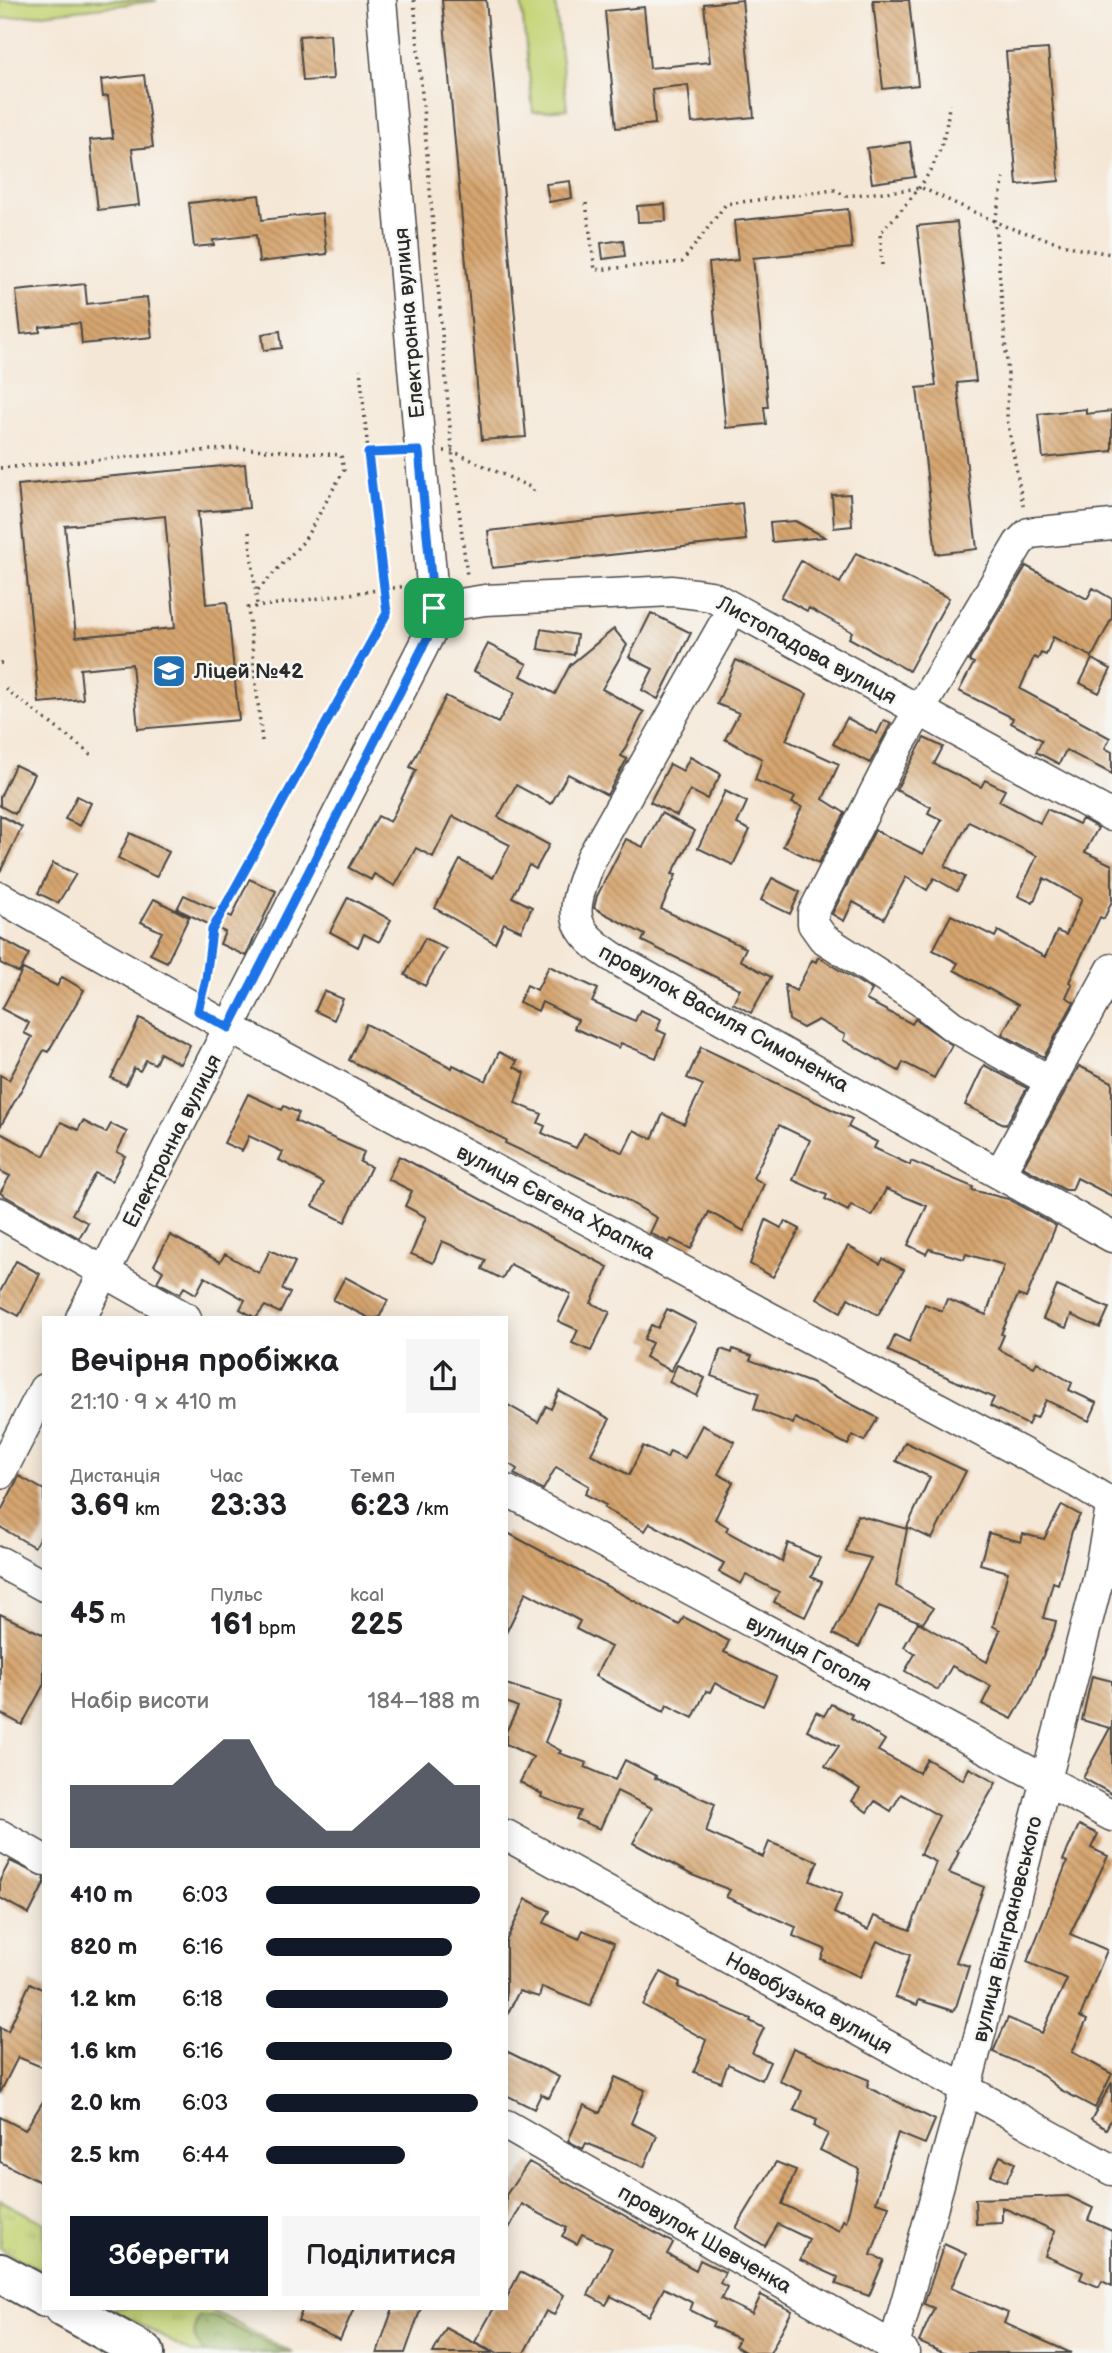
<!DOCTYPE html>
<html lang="uk">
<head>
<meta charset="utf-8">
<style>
	body { margin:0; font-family:"Balsamiq Sans",sans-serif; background:#f6f6f6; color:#202124; height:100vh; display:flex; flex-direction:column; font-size:26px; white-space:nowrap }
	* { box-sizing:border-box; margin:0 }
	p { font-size:23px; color:#757577 }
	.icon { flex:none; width:38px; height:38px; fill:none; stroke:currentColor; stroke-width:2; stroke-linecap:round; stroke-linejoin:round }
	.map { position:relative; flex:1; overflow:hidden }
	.drawer { position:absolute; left:42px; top:1316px; width:466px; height:994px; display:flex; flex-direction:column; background:#fff; border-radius:0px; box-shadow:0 4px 18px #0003 }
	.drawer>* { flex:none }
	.pin { position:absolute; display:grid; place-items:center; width:60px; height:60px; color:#fff; margin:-30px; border-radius:14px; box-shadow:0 4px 10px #0006 }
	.round { display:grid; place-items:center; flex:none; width:74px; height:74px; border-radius:0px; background:#f6f6f6 }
	.overview { display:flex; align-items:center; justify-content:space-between; height:119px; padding:0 28px }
	h1 { font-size:32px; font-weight:600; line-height:52px }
	.stats { display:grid; grid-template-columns:repeat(3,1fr); gap:10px; height:119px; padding:7px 28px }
	.stats div { display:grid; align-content:center }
	.stats b { font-size:30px; font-weight:600 }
	.stats small { font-size:19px; font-weight:400 }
	.stats p { font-size:19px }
	.chart { height:196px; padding:14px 28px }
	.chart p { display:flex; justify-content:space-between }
	.chart svg { width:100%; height:126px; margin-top:7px; fill:#111827; opacity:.7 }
	.action { display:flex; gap:14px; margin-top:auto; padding:14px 28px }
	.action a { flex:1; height:80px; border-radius:0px; background:#111827; color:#fff; font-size:28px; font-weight:600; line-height:80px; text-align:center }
	.action a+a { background:#f6f6f6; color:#202124 }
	ul { padding:0 28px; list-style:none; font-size:23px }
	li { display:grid; grid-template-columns:112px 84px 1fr; align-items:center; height:52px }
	li i { height:18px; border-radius:9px; background:#111827 }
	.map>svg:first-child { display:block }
	.grass { fill:url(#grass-tufts); stroke:#788050; stroke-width:2 }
	.forest { fill:url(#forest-crowns); stroke:#637049; stroke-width:2 }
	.green { fill:#c4d476; stroke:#788050; stroke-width:2 }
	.building { fill:url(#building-back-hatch); fill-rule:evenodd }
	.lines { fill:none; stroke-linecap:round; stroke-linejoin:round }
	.minor-casing { stroke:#494745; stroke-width:33 }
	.major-casing { stroke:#494745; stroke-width:42 }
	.path { stroke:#494745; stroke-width:3.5; stroke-dasharray:2 5; stroke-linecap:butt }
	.minor { stroke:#fff; stroke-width:30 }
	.major { stroke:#fff; stroke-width:38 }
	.route-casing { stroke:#fff; stroke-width:14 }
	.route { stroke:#1a73e8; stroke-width:9 }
	.labels { text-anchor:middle; stroke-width:5; stroke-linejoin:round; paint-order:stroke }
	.street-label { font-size:21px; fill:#2b2b2b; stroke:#f6f6f2 }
	.poi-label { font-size:21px; font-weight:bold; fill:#2b2b2b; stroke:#f6f6f2; text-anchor:start }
</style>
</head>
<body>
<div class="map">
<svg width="1112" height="2353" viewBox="0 0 1112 2353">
	<defs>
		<pattern id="grass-tufts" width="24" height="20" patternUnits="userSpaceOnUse" patternTransform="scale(1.75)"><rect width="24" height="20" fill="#c4d476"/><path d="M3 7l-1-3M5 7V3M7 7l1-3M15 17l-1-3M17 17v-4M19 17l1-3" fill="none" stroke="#a9b666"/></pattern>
		<pattern id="forest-crowns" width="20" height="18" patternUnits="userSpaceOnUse" patternTransform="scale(1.75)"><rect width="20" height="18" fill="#9bb667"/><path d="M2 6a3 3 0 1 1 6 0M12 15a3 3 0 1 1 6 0" fill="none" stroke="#7f9455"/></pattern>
		<pattern id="building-back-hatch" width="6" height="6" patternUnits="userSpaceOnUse" patternTransform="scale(1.75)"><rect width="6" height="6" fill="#d6a570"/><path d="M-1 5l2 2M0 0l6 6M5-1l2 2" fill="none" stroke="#ae875c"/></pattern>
	</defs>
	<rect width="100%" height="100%" fill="#f6f6f2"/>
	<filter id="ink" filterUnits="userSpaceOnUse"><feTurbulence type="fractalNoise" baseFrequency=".0143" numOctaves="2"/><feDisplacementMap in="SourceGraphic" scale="14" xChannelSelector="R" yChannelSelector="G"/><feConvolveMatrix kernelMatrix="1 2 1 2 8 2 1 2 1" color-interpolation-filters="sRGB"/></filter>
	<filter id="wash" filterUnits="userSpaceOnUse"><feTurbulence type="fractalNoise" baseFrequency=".00686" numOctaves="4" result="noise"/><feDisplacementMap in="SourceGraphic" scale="28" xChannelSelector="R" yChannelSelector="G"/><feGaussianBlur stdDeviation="1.57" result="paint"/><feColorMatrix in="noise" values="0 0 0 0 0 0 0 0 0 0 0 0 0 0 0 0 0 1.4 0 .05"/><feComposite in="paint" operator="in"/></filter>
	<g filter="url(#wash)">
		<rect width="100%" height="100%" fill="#f5e7d6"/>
		<path class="grass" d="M0,2200L44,2223V2272L0,2249Z
			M110,2308H207L293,2353H192Z"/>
		<path class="forest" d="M199,2316L214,2317L287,2353H204C194,2340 191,2330 199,2316Z"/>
		<path class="green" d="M0,0H155L156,1L0,19Z
			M521,0H555L567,109L533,112Z"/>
		<g id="blocks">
			<path class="building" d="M442,0H486L526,437L482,440Z
				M742,0L754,117L692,123L688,85L652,89L655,124L616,128L605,11L644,7L650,68L710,62L704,4Z
				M873,0H909L918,85L883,89Z
				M330,34L333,79L303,81L299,36Z
				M1048,49L1059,181L1017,185L1006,52Z
				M144,75L153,147L132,149L139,205L98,210L90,140L113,138L108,96L103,97L101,80Z
				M910,142L915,177L872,183L867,148Z
				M570,181L572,198L549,202L546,184Z
				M259,195L262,220L322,213L327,254L259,262L256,235L213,240L214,245L194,247L189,203Z
				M665,204L666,221L638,222L637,206Z
				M848,209L852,248L753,258L768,407H764L766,424L726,428L709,263L738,260L734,221Z
				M957,222L976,381L957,383L977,549L936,554L917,388L936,386L917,226Z
				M623,240L625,256L603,259L601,243Z
				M85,284L87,304L147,297L152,337L82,344L80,323L40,327V332L21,334L16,291Z
				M280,331L282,348L264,350L262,334Z
				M1086,409V414L1112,411V451L1043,458L1038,414Z
				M245,464L249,508L198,512L206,604L227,602L239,720L138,729L132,664L80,669L83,699L39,703L18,485ZM165,516L175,628L76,637L65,526Z
				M850,494L852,526L834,528L832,495Z
				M742,503L746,540L492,568L488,531Z
				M795,521L825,537L772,542L770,523Z
				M856,553L949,598L909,671L849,638L852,632L809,608L807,611L781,597L801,561L840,583Z
				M1026,566L1087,599L1093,588L1112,599V618L1092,657L1053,637L1046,655L1041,653L1038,659L1034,657L1020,689L1110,738L1105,748L1112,752V774L1066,750L1059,764L1036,752L1042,740L1011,723L1013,718L959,691L974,663L969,661Z
				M651,613L691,633L658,699L642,690L653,669L629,657Z
				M541,629L577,635L574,655L538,649Z
				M614,629L627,645L602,689L644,712L621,756L627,759L607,795L568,774L551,804L516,785L498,817L549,845L536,869L529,865L512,897L532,907L521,931L504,923L495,943L435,908L460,860L493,878L510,845L453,816L433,857L416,848L395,886L374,874L371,880L349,868L378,816L390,822L416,770L410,767L446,696L498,723L515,693L474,671L488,644L527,664L521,676L555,694L570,665Z
				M1092,659L1111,669L1099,693L1080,683Z
				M736,660L807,694L786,740L839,764L823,799L845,813L819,863L783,846L802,807L792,803L795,797L755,780L762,759L725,739L739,713L717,704Z
				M847,718L877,734L884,720L891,723L870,763L833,744Z
				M924,738L943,747L934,764L981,787L985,780L1005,790L999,801L1040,823L1047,809L1079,824L1082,819L1098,828L1085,852L1112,865V901L1104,919L1100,917L1069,982L1072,984L1066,997L1074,1002L1044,1057L1002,1034L1018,1005L954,970L958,963L933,950L951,915L995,937L998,931L1045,957L1057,931L1066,935L1082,899L1044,878L1033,903L1018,896L1037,856L969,822L945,866L965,877L957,891L934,878L927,890L906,877L884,919L853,902L844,921L832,914L875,830L923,854L942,820L928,813L931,807L896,790Z
				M690,757L721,774L707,799L690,790L677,816L650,802L670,764L683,771Z
				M15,765L34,774L15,814L0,806V797Z
				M725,791L747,802L737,824L750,830L733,865L698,848Z
				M77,796L91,803L80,826L65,819Z
				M661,813L695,831L672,874L676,875L661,909L746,948L740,960L771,977L751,1013L733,1003L740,989L642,941L645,935L594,908L597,896L626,839L643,847Z
				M0,815L22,827L0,872Z
				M130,833L169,852L156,877L118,858Z
				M53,863L76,874L58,903L38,893Z
				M772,878L800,892L790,914L761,900Z
				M249,879L276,891L246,956L220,944L225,932L177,909L184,895L232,917Z
				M348,897L391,920L379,942L364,934L358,947L330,932Z
				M154,899L189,917L167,962L150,954L162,932L141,922Z
				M0,938L29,954L19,973L0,963Z
				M425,938L446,949L425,986L405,975Z
				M818,957L872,990L866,1000L912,1024L915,1019L952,1045L934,1078L903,1062L899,1071L843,1040L845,1035L818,1020L803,1028L789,1020L785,985L796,991L812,960L816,962Z
				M549,966L598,989L592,1002L635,1021L640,1010L661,1019L657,1030L666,1034L656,1058L621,1043L619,1048L574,1028L578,1020L542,1002L538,1011L519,1002L527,985L537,990Z
				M23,969L57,986L62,977L84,990L48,1052L44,1050L0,1127V1075L9,1080L32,1037L24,1033L29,1023L2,1009Z
				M324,991L343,999L334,1020L315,1011Z
				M140,1018L190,1045L180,1064L160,1053L155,1064L146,1060L140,1071L134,1068L126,1085L111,1078Z
				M366,1024L452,1068L453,1065L486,1081L499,1052L517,1061L514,1067L525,1073L515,1103L542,1114L538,1123L545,1126L542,1133L576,1148L584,1133L623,1153L634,1130L652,1139L663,1114L684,1124L703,1085L687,1078L701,1047L852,1119L848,1127L877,1142L874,1148L910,1165L911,1161L973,1187L972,1190L1008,1199L1056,1226L1026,1298L1018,1295L1001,1334L1004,1335L998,1349L1034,1367L1037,1362L1072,1383L1069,1390L1097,1403L1089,1421L1046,1400L1037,1418L1032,1416L1028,1425L990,1406L994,1398L888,1351L895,1335L909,1342L925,1304L942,1311L947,1299L986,1315L1004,1265L966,1254L964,1259L929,1249L926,1254L908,1245L927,1206L886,1189L872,1216L851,1205L848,1211L825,1199L827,1195L793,1180L810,1140L779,1125L753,1178L764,1184L744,1231L709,1212L691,1249L671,1239L669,1243L650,1233L657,1218L621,1197L505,1143L506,1140L349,1060Z
				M984,1065L1027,1088L1006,1125L965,1105Z
				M1079,1066L1112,1082V1196L1077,1178L1072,1190H1065L1023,1167Z
				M248,1094L282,1110L284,1106L299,1113L295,1121L364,1152L360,1162L371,1167L345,1222L313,1206L324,1183L279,1160L283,1152L249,1136L242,1151L224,1143Z
				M83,1121L106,1133L111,1124L127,1132L117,1152L125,1156L112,1181L95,1173L72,1214L88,1223L79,1238L0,1193L10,1176L0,1171V1133L44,1156L61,1122L78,1130Z
				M399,1156L608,1267L591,1303L610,1312L591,1351L572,1343L578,1330L558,1321L571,1294L510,1264L502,1279L482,1269L486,1260L442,1241L433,1263L411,1254L426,1217L405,1206L412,1191L388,1179Z
				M766,1220L781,1228L785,1221L800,1229L773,1277L750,1264Z
				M170,1235L220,1262L225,1254L259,1273L270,1250L295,1262L282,1289L290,1293L280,1313L265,1306L256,1318L240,1309L245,1300L205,1277L196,1294L184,1287L180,1294L157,1282L163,1271L154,1265Z
				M848,1246L880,1264L883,1259L904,1270L878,1315L848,1298L841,1312L817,1298Z
				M16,1261L40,1274L19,1316L0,1306V1292Z
				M345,1277L388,1300L379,1318H369L333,1300Z
				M1057,1286L1109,1308L1100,1328L1071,1315L1066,1328L1043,1319Z
				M667,1309L696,1324L671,1371L645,1357L652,1343L644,1339L651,1325L658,1328Z
				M721,1349L732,1353L733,1349L752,1356L750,1360L811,1383L878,1418L864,1441L853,1435L848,1445L795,1418L793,1424L754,1409L759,1393L711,1376Z
				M677,1365L705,1378L697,1396L669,1382Z
				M559,1391L610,1419L591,1454L629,1475L643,1446L667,1458L670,1451L685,1458L702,1425L735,1442L718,1474L733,1482L715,1519L728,1527L726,1531L782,1562L788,1543L820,1558L811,1577L822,1582L805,1617L774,1602L779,1592L746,1575L741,1584L719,1572L724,1563L650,1523L645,1531L604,1508L606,1505L585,1494L589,1486L556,1467L543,1490L514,1474L517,1469L506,1462V1404L538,1422L546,1406L551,1409Z
				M905,1442L966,1471L932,1539L907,1527L930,1477L896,1461Z
				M19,1476L44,1490V1531L34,1547L0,1527V1513Z
				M1062,1505L1080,1515L1072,1531L1058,1584L1053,1582L1043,1618L1056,1621L1054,1630L1029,1689L1012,1719L982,1704L991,1686L952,1666L938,1690L905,1671L915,1654L904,1647L918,1622L987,1662L1000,1630L993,1626L1008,1572L980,1564L989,1533L1021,1542L1023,1534L1044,1539Z
				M857,1515L907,1529L896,1586L933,1608L923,1623L879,1606L859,1647L833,1634L871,1558L846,1552Z
				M506,1532L679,1625L684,1617L729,1641L724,1652L776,1677L763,1706L715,1683L710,1692L706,1691L693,1718L667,1705L664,1712L595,1676L611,1647L576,1629L580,1621L526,1592L506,1633Z
				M0,1614L44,1635V1684L22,1725L0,1713Z
				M1092,1676L1112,1681V1794L1083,1778L1110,1728L1082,1720Z
				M506,1684L561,1702L545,1742L561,1751L559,1753L587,1763L585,1767L615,1780L625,1760L656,1776L655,1778L715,1804L706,1832L763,1857L769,1842L818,1861L810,1881L842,1894L834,1913L868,1930L874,1916L910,1930L936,1862L920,1854L939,1816L901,1794L891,1811L875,1801L867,1812L852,1801L860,1789L825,1766L839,1746L807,1730L816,1712L824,1716L831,1704L853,1715L851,1718L885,1740L878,1751L919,1773L927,1759L963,1780L969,1768L996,1783L957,1851L959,1852L949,1873L984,1887L956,1962L969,1966L956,2007L953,2011L919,2000L917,2005L895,1997L910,1955L877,1941L860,1977L821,1959L825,1949L793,1936L796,1927L726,1897L730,1890L692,1875L633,1843L652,1808L617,1791L600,1829L576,1819L580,1811L541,1797L542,1794L520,1782L533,1757L506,1744V1732L518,1707L506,1702Z
				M1079,1825L1098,1834L1091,1848L1108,1856L1070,1934L1107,1950L1080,2017L1087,2020L1072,2052L1112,2074L1095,2108L1061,2090L1037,2071L993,2052L1008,2018L1042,2033L1067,1979L1027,1962L1067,1862L1063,1860Z
				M10,1861L44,1877V1884L29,1914L0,1898V1880Z
				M526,1899L550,1911L544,1923L579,1939L583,1930L614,1943L590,2006L542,1987L539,1997L519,1991L506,2017V1941Z
				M661,1972L680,1982L678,1987L751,2019L750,2021L764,2028L752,2053L770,2062L762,2080L728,2064L721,2082L694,2072L706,2040L643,2005Z
				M30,1983L44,1990V2068L18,2057L0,2093V2027L8,2031Z
				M793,2048L869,2080L867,2087L935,2120L925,2144L898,2133L876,2202L889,2206L871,2255L884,2260L869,2296L836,2284L838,2277L800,2260L809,2239L778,2224L765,2246L736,2228L776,2162L796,2170L782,2204L839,2231L843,2220L846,2222L859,2169L820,2150L828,2134L814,2126L817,2120L794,2110L802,2091L779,2081Z
				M506,2051L559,2077L549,2098L541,2094L534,2109L506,2095Z
				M615,2077L645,2090L631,2123L657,2136L644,2167L586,2143L583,2149L568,2141L584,2105L600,2113Z
				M1112,2082V2118L1106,2129L1091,2120Z
				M44,2100V2184L0,2162V2117L25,2130Z
				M1000,2156L1015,2163L1006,2182L991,2175Z
				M529,2162L673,2243L667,2254L696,2270L700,2260L725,2272L720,2283L727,2287L721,2299L752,2314L761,2295L792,2311L770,2353H747L735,2346L739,2339L712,2326L714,2322L690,2310L693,2303L664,2288L649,2316L611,2296L606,2305L588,2295L612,2248L582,2234L577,2244L562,2236L567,2228L522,2204L506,2234V2195Z
				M1068,2196L1093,2208L1088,2220L1112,2231V2286L1102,2281L1099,2287L1080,2279L1083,2272L1045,2256L1055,2231L1002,2207V2223L976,2224L975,2199Z
				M944,2244L966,2254L951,2288L1008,2313L1004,2323L1071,2353H943L919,2342L934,2308L924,2304Z
				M520,2272L564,2295L554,2315L546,2311L524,2353H496L475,2342L494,2308H506V2299Z
				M303,2308H354L340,2340L298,2321Z
				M393,2308H421L405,2353H377Z
				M446,2328L493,2353H433Z"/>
		</g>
	</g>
	<g filter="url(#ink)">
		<use href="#blocks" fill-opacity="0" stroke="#494745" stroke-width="2"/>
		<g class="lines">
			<g class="minor-casing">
				<path id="minor" d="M434,608L485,600L673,591L711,596L1112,816
					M732,610L591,859C570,914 566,928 619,961L1112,1237
					M0,897L230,1028L1078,1483L1112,1504
					M1050,1081L951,1025L922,1002L823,938L813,924V913L900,743L1019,543L1029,533L1112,525
					M1000,1173L1112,969
					M0,1213L186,1318
					M81,1318L433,627L434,608L381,0
					M0,1474L44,1389
					M506,1490L1112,1816
					M0,1562L44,1586
					M0,1835L44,1860
					M506,1835L1112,2170
					M506,2125L904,2353
					M892,2353L966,2087L1098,1580L1112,1502"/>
			</g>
			<g class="major-casing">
				<path id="major" d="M0,2273L44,2297
					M64,2308L145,2353"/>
			</g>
			<path class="path" d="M414,0L452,451L467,576
				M1004,178L995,221L1008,375L1007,419L1024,511
				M586,203L595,270L682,262L726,204L835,190L846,196L922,188L1007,227L1080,249L1112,254
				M882,265L880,233C918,192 945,164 949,104
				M444,451H452L532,488L535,496
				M368,452H397
				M0,468L236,448L341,455L344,470L304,541L255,593
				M249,532L257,605
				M0,663H4
				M6,689L93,756
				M262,741L248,608L407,586
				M204,987L212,930L387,613L378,554L360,369"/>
			<use href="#minor" class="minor"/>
			<use href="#major" class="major"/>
		</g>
	</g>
	<g class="lines" filter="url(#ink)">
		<g class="route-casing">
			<path id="route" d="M419,451L434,608L433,627L229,1028L198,1011L206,979L212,930L387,613L368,453Z"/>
		</g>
		<use href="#route" class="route"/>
	</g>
	<defs>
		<g id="school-square" transform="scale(1.75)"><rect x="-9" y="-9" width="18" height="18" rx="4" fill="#1f6fb2" stroke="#f6f6f2"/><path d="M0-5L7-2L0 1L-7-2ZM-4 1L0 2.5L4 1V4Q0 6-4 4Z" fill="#fff"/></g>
	</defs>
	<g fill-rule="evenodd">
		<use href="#school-square" x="169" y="671"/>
	</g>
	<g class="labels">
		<g class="street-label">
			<text transform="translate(409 323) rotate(-95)" y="7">Електронна вулиця</text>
			<text transform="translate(807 650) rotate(29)" y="7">Листопадова вулиця</text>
			<text transform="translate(724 1018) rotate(29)" y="7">провулок Василя Симоненка</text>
			<text transform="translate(172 1141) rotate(-63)" y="7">Електронна вулиця</text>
			<text transform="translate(556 1202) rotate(28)" y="7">вулиця Євгена Храпка</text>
			<text transform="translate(809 1653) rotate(28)" y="7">вулиця Гоголя</text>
			<text transform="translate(1007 1929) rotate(-76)" y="7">вулиця Вінграновського</text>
			<text transform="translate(809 2003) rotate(29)" y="7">Новобузька вулиця</text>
			<text transform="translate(705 2239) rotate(30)" y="7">провулок Шевченка</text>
		</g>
		<g class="poi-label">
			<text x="194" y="678">Ліцей №42</text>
		</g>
	</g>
</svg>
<div class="pin" style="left:434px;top:608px;background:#1e9e55"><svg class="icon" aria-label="arrive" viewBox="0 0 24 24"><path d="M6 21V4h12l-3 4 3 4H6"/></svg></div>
<section class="drawer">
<div class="overview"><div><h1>Вечірня пробіжка</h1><p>21:10 · 9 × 410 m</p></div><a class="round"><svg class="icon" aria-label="share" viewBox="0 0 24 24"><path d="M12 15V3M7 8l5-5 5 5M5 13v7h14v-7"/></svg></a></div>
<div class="stats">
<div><p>Дистанція</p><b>3.69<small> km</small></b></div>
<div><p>Час</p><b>23:33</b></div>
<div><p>Темп</p><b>6:23<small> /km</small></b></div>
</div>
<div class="stats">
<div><b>45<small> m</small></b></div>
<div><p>Пульс</p><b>161<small> bpm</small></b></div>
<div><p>kcal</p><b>225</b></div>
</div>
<div class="chart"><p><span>Набір висоти</span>184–188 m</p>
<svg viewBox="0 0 160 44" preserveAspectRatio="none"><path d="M0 44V22L10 22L20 22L30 22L40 22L50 14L60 6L70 6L80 22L90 30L100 38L110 38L120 30L130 22L140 14L150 22L160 22V44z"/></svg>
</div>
<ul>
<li><b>410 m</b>6:03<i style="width:100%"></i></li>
<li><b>820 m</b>6:16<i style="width:87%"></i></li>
<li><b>1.2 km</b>6:18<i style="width:85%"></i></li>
<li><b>1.6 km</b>6:16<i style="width:87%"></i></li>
<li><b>2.0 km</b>6:03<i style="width:99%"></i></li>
<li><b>2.5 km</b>6:44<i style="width:65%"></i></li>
</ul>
<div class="action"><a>Зберегти</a><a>Поділитися</a></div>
</section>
</div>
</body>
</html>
